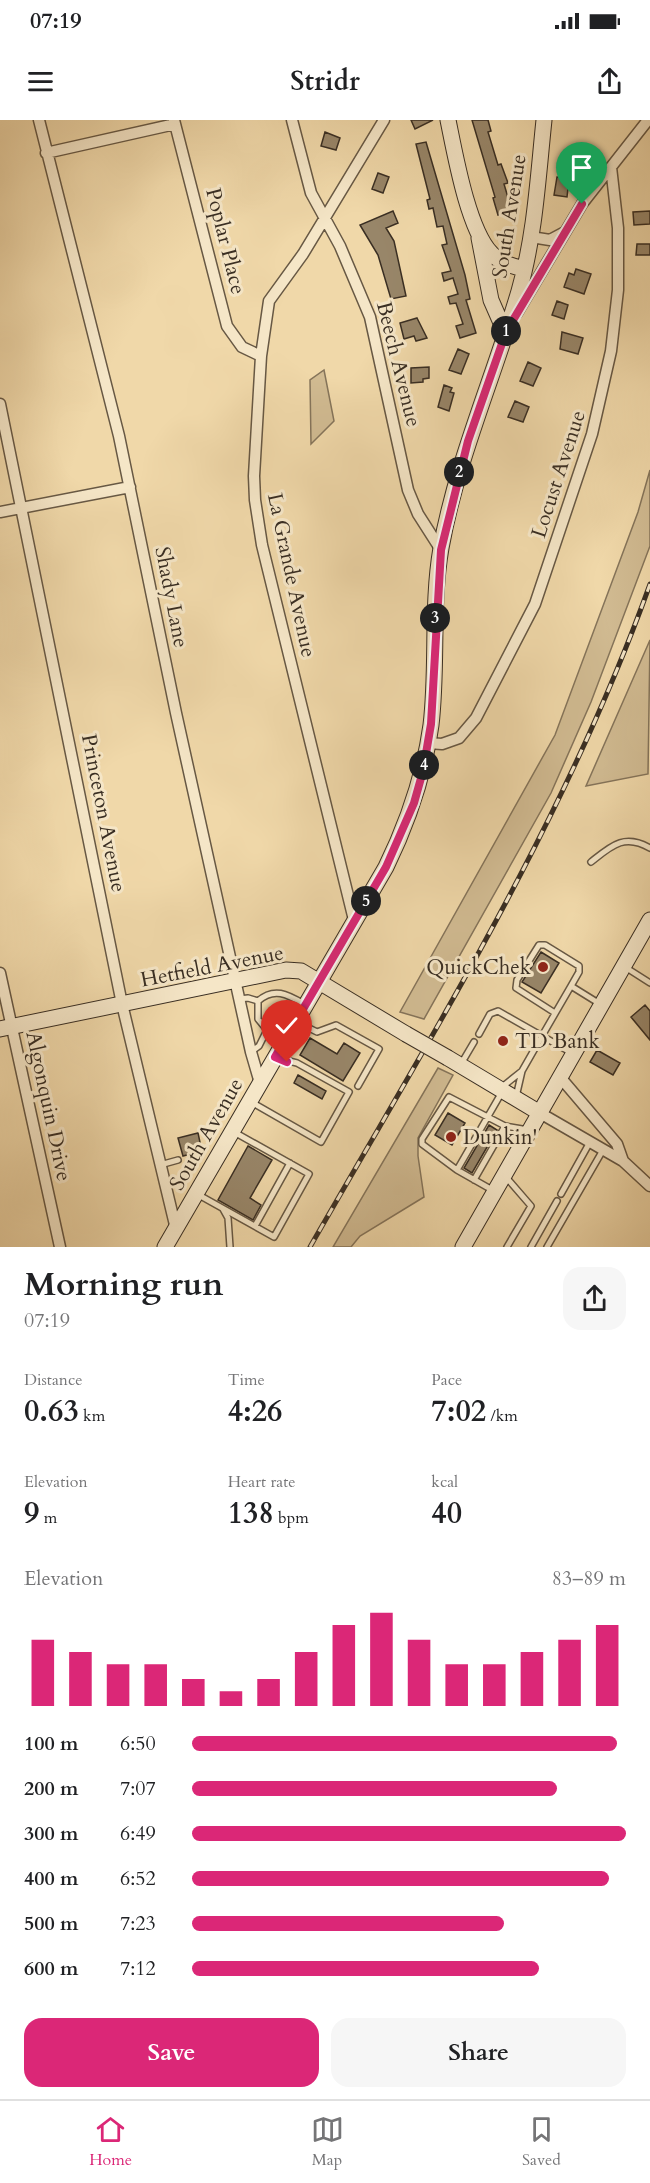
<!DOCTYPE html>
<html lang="en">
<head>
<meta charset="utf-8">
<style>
	body { margin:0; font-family:Cardo,serif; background:#f6f6f6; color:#202124; height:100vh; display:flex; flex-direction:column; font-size:22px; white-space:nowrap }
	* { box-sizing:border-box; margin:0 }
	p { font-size:20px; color:#757577 }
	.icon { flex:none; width:33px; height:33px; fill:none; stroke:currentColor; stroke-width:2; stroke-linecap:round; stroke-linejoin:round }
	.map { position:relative; height:1127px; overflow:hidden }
	.side { display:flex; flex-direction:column; background:#fff; flex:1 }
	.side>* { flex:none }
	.pin { position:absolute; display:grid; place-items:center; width:51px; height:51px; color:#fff; margin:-62px -26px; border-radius:50% 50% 50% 0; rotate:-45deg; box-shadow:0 0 6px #0007 }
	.pin .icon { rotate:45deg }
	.km { position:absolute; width:30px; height:30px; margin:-15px; border-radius:50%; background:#222; color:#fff; font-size:16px; line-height:30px; text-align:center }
	.round { display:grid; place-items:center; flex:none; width:63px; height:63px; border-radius:18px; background:#f6f6f6 }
	.head { display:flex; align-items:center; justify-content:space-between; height:102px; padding:0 24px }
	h1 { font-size:33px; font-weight:700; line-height:45px }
	.stats { display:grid; grid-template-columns:repeat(3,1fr); gap:9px; height:102px; padding:6px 24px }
	.stats div { display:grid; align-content:center }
	.stats b { font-size:30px; font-weight:700 }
	.stats small { font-size:16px; font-weight:400 }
	.stats p { font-size:16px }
	.chart { height:168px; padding:12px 24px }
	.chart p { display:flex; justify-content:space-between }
	.chart svg { width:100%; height:108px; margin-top:6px; stroke:#db2777; stroke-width:6 }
	.primary-button { display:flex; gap:12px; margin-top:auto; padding:12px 24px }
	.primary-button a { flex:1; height:69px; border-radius:18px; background:#db2777; color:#fff; font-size:24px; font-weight:700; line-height:69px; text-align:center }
	.primary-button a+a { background:#f6f6f6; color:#202124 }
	ul { padding:0 24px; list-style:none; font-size:20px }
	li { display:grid; grid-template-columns:96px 72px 1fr; align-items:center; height:45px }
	li i { height:15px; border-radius:8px; background:#db2777 }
	.status { display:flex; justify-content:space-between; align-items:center; height:42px; padding:0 30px; background:#fff; direction:ltr }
	.status svg { height:16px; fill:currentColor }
	header { display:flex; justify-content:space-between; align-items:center; height:78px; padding:0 24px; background:#fff; font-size:27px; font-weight:700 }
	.dock { display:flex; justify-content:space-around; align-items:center; height:84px; border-top:2px solid #e0e0e0; background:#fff; font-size:16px; color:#757577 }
	.dock a { display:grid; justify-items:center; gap:3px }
	.dock .on { color:#db2777 }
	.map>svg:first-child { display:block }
	.green { fill:#d1bb92; stroke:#85745a; stroke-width:1.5 }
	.building { fill:#988669; stroke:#392e23; stroke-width:1.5 }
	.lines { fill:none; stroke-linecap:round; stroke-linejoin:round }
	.lane-casing { stroke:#675844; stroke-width:8 }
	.street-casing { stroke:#675844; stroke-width:13 }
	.secondary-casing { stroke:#392e23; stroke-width:17 }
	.lane { stroke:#f5e6c7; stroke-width:5 }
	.street { stroke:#f5e6c7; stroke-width:10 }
	.secondary { stroke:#f5e6c7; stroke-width:15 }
	.rail-casing { stroke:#392e23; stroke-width:5 }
	.rail { stroke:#f5e6c7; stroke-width:3; stroke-dasharray:9; stroke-linecap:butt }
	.secondary-bridge-casing { stroke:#392e23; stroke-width:17; stroke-linecap:butt }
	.secondary-bridge { stroke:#f5e6c7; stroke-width:15 }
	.route-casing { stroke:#fff; stroke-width:12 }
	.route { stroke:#db2777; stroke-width:8 }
	.poi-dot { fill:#8f2418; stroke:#f5e6c7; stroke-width:2 }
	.labels { text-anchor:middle; stroke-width:6; stroke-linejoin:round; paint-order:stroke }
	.street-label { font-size:21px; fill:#392e23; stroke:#f5e6c7 }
	.poi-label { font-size:21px; fill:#392e23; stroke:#f5e6c7; text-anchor:start }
</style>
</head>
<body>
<div class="status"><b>07:19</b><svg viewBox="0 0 49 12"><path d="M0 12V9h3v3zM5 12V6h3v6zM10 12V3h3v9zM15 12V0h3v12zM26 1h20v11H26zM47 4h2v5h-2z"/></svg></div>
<header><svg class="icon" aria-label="menu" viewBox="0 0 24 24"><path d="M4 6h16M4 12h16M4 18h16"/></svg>Stridr<svg class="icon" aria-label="share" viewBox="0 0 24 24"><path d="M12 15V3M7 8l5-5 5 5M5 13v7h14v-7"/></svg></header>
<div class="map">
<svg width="650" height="1127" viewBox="0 0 650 1127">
	<rect width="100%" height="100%" fill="#f0d8a9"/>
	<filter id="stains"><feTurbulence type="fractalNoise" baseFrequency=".00333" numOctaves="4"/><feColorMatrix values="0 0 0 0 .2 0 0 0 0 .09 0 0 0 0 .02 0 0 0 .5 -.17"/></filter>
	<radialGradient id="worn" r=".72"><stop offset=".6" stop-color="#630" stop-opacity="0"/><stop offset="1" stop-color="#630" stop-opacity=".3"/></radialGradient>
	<path class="green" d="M324,250L334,301L311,324L310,260Z
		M650,350V426L591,582L551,673L424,899L400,892L555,615L638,392Z
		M650,520L648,654L586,666Z
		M438,948L453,955L418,1018V1036L424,1077L360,1116L351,1127H333Z"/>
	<path class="building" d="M411,0H433L415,9Z
		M472,0H488L491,11L488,12L498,45L501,44L508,63L504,64L512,91L498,95L493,78L495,77Z
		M325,12L340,18L336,30L321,26Z
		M426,22L465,155L470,179L466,180L476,213L460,218L456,206L463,204L456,183L450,184L448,177L458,174L453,158L444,161L442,153L451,151L442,125L447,124L443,106L437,107L433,88L429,89L427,80L430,79L416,24Z
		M378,53L389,57L383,73L372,69Z
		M557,57L569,59L567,77L554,75Z
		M393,91L398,103L386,108L394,121L406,176L391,179L378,135L360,105Z
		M650,91V104L634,105L633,92Z
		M637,124H650V135H636Z
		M576,149L591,154L584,174L564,167L569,153L574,155Z
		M557,181L568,185L564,199L552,195Z
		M417,198L427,218L416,221L414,216L404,219L400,203Z
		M562,212L583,218L578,234L560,229Z
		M458,229L469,234L461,254L449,250Z
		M528,242L541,248L533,266L520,261Z
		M429,247V258L423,259V262L411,263V248Z
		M444,265L452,268L450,272L454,273L449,291L438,287Z
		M515,281L529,287L523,302L508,297Z
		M541,832L559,843L541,873L522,862Z
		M645,885L650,891V920L631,897Z
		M310,918L337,934L344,923L360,933L343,961L300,935Z
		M597,930L620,943L613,955L590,942Z
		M298,955L326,971L322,979L294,963Z
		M448,993L465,1003L452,1025L435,1015Z
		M489,1005L497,1010L472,1053L464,1048Z
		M198,1013L201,1027L197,1028L198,1032L183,1036L178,1018Z
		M248,1026L272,1040L250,1078L261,1085L253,1100L218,1080Z"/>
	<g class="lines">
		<g class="lane-casing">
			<path id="lane" d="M591,742C611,726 624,713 650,728
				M625,847L650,863
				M239,879L248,878L258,881
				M555,893L516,868L517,860L539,825H545L579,846V852L571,866
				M297,902L317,912L336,905L379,929L358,966
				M267,910L284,920
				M479,914L490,894L498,891L542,916L522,951L516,977
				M252,931L259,926L267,910L258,899V881C274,867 287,874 304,884
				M572,933L542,916L571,866L600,884
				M461,944L474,922
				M502,967L522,951
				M251,982L321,1022L349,972L297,943L277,938
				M160,1045L178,1040
				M457,1050L422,1024V1019L449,977L505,1006L528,1010
				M506,1057L531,1086L507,1127
				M474,1060L505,1006
				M494,1071L457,1050L502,972
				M197,1074L274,1117L309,1054L234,1012
				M561,1074L590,1022
				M223,1089L228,1098L230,1127
				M255,1106L290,1043
				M531,1127L557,1081
				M547,1127L603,1030"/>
		</g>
		<g class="street-casing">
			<path id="street" d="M39,0L119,316L176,593L251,932L260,963
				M174,0L227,206L242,227L261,236
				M292,0L311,73L340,126L370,197L408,370L418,394L441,430
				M46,33L175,4
				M531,117L550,120L565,112
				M517,193L582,84L648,0
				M0,284L122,884L176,1109
				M0,392L130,367
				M428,623L442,624L459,618L476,598L535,484L592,314L611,231L618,170V108L611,47
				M354,800L262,425L255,380L254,356L261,236L269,181L303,134L384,0
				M0,853L60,1127
				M560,957L617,1024L623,1041
				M540,993L623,1041L650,1066"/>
		</g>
		<g class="secondary-casing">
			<path id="secondary" d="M448,0C455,34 468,109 491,133C500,143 512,146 524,149
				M479,118L491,180L505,212
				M0,909L286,850L301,851L406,914
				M448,938L540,993
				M165,1127L386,747C408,702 424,656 431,605C438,546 431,486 441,428C457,339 494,257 519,171C535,116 538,57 544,0
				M463,1127L650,800"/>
		</g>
		<use href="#lane" class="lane"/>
		<use href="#street" class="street"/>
		<use href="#secondary" class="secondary"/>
		<g class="rail-casing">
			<path id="rail" d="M310,1127C434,911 566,699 650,464"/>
		</g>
		<use href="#rail" class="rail"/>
		<g class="secondary-bridge-casing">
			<path id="secondary-bridge" d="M406,914L448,938"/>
		</g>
		<use href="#secondary-bridge" class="secondary-bridge"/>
	</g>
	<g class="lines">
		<g class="route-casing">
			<path id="route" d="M287,942L275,937L386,747L414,683L423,651L431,604L441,430L468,321L506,212L582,84"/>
		</g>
		<use href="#route" class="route"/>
	</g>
	<g class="poi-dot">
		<circle cx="543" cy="847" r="6"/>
		<circle cx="503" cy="921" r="6"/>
		<circle cx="451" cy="1017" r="6"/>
	</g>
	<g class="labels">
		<g class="street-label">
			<text transform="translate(509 96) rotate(-81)" y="7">South Avenue</text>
			<text transform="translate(226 121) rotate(76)" y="7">Poplar Place</text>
			<text transform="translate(399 244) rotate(76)" y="7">Beech Avenue</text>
			<text transform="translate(558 354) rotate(-72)" y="7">Locust Avenue</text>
			<text transform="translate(292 455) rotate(78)" y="7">La Grande Avenue</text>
			<text transform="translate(172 477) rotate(79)" y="7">Shady Lane</text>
			<text transform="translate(104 693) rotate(79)" y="7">Princeton Avenue</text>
			<text transform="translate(212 846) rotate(-11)" y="7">Hetfield Avenue</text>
			<text transform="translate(49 986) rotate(78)" y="7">Algonquin Drive</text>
			<text transform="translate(206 1014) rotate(-60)" y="7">South Avenue</text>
		</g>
		<g class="poi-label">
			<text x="531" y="854" text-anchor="end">QuickChek</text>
			<text x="515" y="928">TD Bank</text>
			<text x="463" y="1024">Dunkin'</text>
		</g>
	</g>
	<rect width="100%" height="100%" filter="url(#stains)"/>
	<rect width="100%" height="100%" fill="url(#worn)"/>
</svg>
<div class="pin" style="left:582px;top:84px;background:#1e9e55"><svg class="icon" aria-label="arrive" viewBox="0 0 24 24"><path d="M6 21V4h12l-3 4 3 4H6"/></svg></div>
<div class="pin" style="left:287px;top:942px;background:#d93025"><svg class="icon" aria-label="check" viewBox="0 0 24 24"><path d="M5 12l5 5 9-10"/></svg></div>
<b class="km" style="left:506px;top:211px">1</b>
<b class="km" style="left:459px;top:352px">2</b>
<b class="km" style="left:435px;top:498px">3</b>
<b class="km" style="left:424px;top:645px">4</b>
<b class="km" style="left:366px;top:781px">5</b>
</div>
<section class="side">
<div class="head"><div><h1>Morning run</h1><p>07:19</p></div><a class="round"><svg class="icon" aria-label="share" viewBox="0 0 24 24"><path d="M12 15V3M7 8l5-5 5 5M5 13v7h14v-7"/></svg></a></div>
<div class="stats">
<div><p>Distance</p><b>0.63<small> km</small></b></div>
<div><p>Time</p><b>4:26</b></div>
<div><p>Pace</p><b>7:02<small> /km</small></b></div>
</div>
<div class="stats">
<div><p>Elevation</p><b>9<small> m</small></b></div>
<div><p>Heart rate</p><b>138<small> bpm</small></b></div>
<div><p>kcal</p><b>40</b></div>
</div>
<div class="chart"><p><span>Elevation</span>83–89 m</p>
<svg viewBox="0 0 160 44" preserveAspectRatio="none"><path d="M5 44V17M15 44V22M25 44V27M35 44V27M45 44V33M55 44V38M65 44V33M75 44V22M85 44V11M95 44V6M105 44V17M115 44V27M125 44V27M135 44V22M145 44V17M155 44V11"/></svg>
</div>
<ul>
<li><b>100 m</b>6:50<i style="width:98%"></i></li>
<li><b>200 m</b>7:07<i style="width:84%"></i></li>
<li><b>300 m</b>6:49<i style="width:100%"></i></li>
<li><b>400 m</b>6:52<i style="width:96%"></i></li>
<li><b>500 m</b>7:23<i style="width:72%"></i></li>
<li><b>600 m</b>7:12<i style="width:80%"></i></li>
</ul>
<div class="primary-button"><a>Save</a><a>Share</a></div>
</section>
<nav class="dock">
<a class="on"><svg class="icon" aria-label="home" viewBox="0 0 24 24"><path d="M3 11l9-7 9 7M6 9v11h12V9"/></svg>Home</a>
<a><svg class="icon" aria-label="map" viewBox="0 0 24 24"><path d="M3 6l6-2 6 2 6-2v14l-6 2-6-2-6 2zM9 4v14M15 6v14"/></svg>Map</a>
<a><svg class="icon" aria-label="saved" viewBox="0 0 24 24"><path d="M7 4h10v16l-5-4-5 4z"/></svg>Saved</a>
</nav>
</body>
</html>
